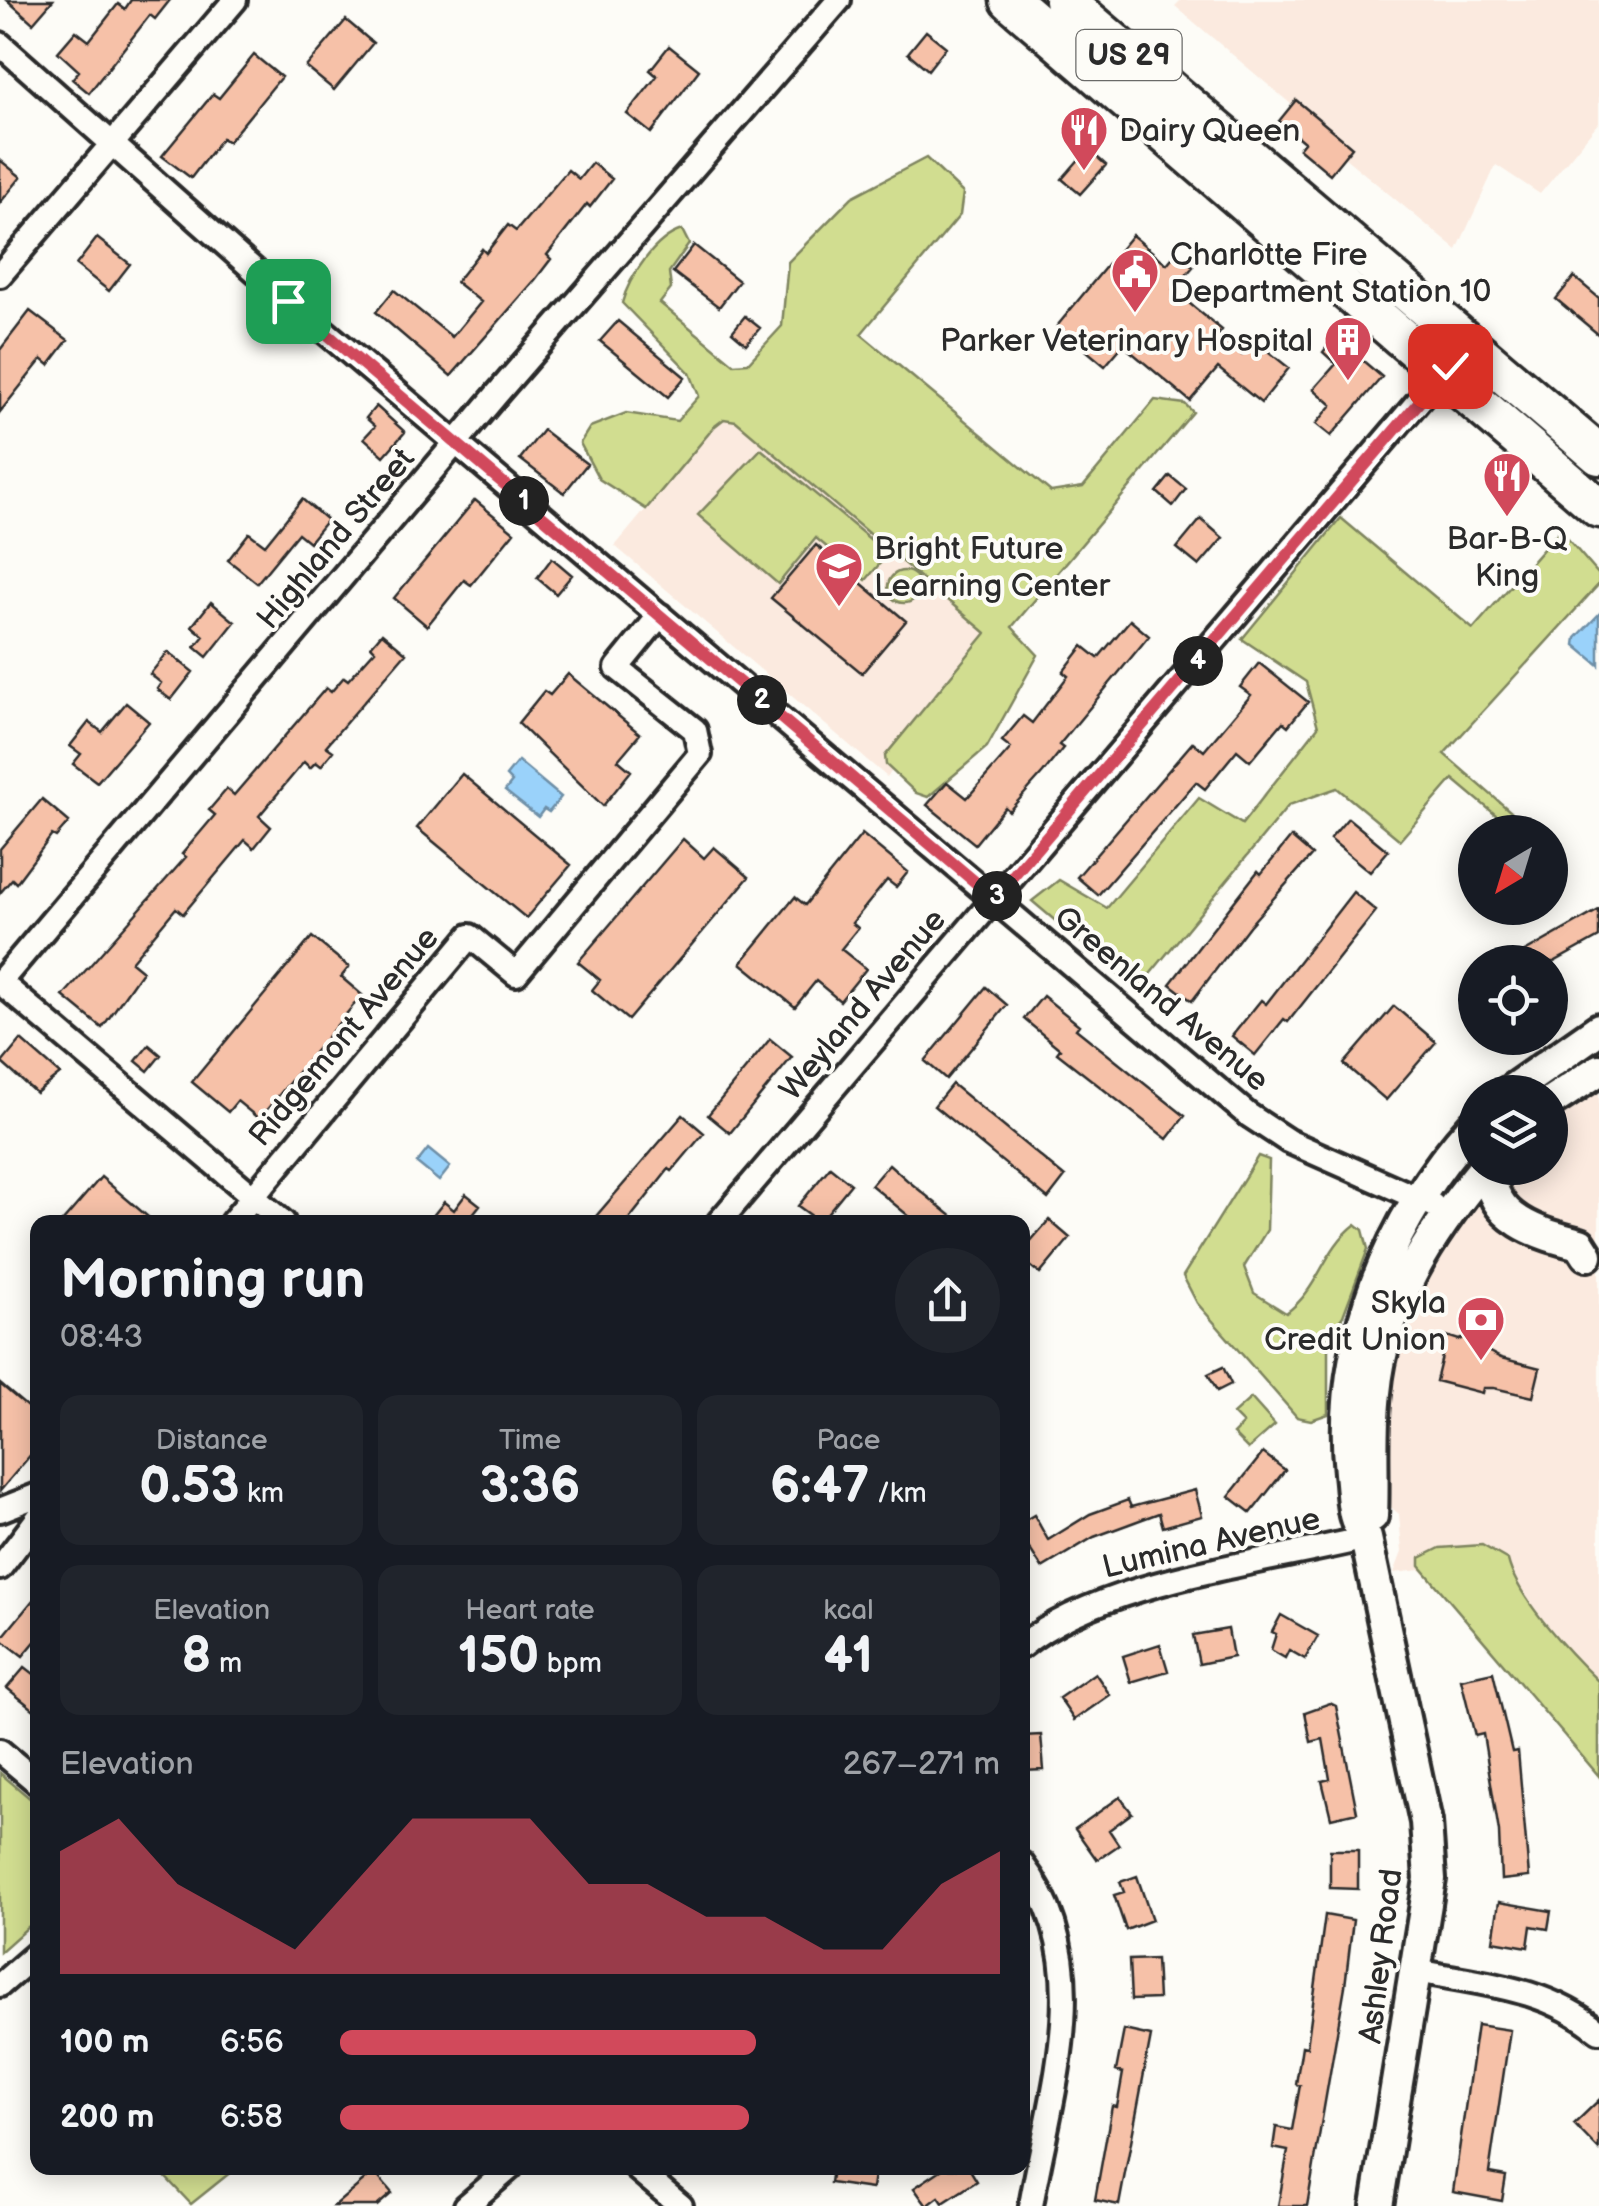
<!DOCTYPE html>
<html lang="en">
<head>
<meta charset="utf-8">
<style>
	body { margin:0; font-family:"Balsamiq Sans",sans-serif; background:#20242c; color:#f1f3f6; height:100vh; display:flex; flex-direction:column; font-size:38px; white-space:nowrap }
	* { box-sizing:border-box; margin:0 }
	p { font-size:32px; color:#9ea1a6 }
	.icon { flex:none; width:55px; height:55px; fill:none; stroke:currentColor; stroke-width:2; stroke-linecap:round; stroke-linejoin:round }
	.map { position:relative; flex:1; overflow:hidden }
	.sheet { position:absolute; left:30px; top:1215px; width:1000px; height:960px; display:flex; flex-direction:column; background:#171b24; border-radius:20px; box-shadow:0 5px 25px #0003 }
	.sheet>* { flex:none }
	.needle { width:65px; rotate:218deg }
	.controls { position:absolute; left:1458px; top:815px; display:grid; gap:20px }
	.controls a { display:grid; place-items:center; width:110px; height:110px; border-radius:50%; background:#171b24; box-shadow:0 5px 25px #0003; font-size:50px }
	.pin { position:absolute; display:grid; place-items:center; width:85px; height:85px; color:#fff; margin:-42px; border-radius:20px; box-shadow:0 5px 15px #0006 }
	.km { position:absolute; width:50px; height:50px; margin:-25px; border-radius:50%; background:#222; color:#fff; font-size:28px; line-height:50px; text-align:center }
	.round { display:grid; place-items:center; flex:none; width:105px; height:105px; border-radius:52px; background:#20242c }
	.overview { display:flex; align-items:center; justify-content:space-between; height:170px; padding:0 30px }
	h1 { font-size:55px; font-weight:700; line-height:75px }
	.metrics { display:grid; grid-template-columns:repeat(3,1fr); gap:15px; height:170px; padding:10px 30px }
	.metrics div { display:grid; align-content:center; border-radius:20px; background:#20242c; text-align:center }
	.metrics b { font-size:50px; font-weight:700 }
	.metrics small { font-size:28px; font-weight:400 }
	.metrics p { font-size:28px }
	.chart { height:280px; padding:20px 30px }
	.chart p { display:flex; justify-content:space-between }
	.chart svg { width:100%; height:180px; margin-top:10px; fill:#d1495b; opacity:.7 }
	ul { padding:0 30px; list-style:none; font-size:32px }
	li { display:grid; grid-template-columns:160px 120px 1fr; align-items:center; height:75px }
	li i { height:25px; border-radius:12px; background:#d1495b }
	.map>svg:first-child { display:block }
	.built { fill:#fbeadf }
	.green { fill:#d1dd90; stroke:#7e845e; stroke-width:2.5 }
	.water { fill:#9ad2fa; stroke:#6e8fa7; stroke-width:2.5 }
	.building { fill:#f6c1a8; stroke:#2b2b2b; stroke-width:2.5 }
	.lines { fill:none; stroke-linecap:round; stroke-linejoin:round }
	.minor-casing { stroke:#2b2b2b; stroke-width:30 }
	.tertiary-casing { stroke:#2b2b2b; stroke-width:38 }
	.primary-casing { stroke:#2b2b2b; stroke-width:45 }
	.minor { stroke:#fdfcf7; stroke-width:22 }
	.tertiary { stroke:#fdfcf7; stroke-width:30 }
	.primary { stroke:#fdfcf7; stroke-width:38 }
	.route-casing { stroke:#fff; stroke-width:20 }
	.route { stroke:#d1495b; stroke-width:12 }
	.labels { text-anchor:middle; stroke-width:8; stroke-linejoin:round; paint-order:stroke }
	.shield { fill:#fdfcf7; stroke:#6a6a68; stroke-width:2.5 }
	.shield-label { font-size:30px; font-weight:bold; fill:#2b2b2b }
	.poi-label { font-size:32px; fill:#2b2b2b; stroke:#fdfcf7; text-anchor:start }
	.street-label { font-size:32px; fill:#2b2b2b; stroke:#fdfcf7 }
</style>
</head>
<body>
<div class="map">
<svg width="1599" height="2206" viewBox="0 0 1599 2206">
	<rect width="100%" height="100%" fill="#fdfcf7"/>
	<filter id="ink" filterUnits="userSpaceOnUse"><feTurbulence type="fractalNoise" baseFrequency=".01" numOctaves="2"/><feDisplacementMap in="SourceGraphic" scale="20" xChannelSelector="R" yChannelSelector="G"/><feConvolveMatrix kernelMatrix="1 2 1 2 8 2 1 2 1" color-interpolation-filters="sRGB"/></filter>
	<g filter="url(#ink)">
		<path class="built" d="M1181,0H1599V122L1540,194L1496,165L1457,250L1344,157L1292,105L1175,6Z
			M732,406L1004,637L887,777L615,546Z
			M1599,1084V1769L1421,1570L1394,1573L1402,1552L1399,1514L1387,1504L1383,1490L1389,1374L1422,1275L1499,1168H1550V1117Z"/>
		<path class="green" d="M926,158L963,193L960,215L861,334L1051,492L1083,487L1155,400L1185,404L1193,412L1012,627L1038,655L987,747L928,797L916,793L886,765L885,756L986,633L736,421L724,419L715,426L646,509L599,479L580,443L590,427L626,413L677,421L699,396L690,373L622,303C629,277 655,238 682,230L689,244L669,272L671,289L660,303L734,364L748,363L782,326L788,262L852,197Z
			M761,449L888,554L866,580L816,538L778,584L698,515Z
			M1341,518L1473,629L1560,530L1599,575V584L1444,754L1532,830L1516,832L1453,779L1400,840L1337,788L1289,805L1137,990L1032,901L1059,880L1107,908L1199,798L1242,824L1318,727L1306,682L1242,639Z
			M888 587a16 16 0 1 1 32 0a16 16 0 1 1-32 0Z
			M1258,1156L1269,1160L1267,1230L1244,1267L1254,1293L1286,1313C1320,1289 1322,1250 1356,1224L1363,1230L1368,1249L1343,1316L1328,1336V1414L1311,1420L1297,1417L1197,1303L1183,1276Z
			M1251,1398L1275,1425L1248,1449L1233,1434L1243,1424L1233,1414Z
			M1482,1545L1508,1560C1517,1598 1570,1654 1599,1682V1776L1420,1566V1558L1440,1548Z
			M0,1773L38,1805L37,1919L0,1952Z
			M157,2168H236L191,2204Z"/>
		<path class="water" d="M1599,614V665L1575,645L1576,638Z
			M518,761L561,797L549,812L544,809L538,817L505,791L512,782L506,776Z
			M428,1149L450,1167L439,1181L417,1163Z"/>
		<path class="building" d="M7,0H53L33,23Z
			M131,0H170L155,19L150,15L89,93L72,79L79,71L58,52L76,31L89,41L118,4L125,9Z
			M346,20L373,43L334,90L306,67Z
			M926,31L946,47L928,70L908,53Z
			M669,46L699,70L651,133L627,114L657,76L650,70Z
			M254,55L281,77L228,142L222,138L191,178L162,156L213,94L219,98Z
			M1296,100L1352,147L1330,174L1299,148L1304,142L1279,121Z
			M1088,149L1106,165L1080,194L1062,179Z
			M0,160L21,177L0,203Z
			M592,163L612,179L590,207L587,204L547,255L551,259L535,280L451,376L376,312L394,290L452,337L481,302L456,282L482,249L486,253L508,225L516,231L568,170L579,179Z
			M1132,235L1167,264L1176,253L1193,267L1173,290L1222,330L1218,335L1242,355L1254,340L1289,368L1261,403L1218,368L1190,401L1123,345L1105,366L1057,326Z
			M97,238L130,264L109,291L76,265Z
			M694,245L739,281L719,307L673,272Z
			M1574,277L1599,298V335L1556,299Z
			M30,311L68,340L49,365L42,359L0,412V350Z
			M745,316L760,328L746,344L732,332Z
			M618,321L685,377L668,397L600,341Z
			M1335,337L1382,377L1331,436L1316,424L1332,405L1314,389L1336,364L1323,352Z
			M376,406L405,432L384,456L364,438L375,426L366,418Z
			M543,430L587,464L564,493L520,459Z
			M1170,476L1186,489L1173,506L1157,492Z
			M302,499L327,520L309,542L298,533L257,583L228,560L249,533L265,545Z
			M475,500L514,532L471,585L464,580L427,626L394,598Z
			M1201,519L1223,538L1199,566L1177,548Z
			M816,545L906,621L862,673L771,598Z
			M552,558L572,575L556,594L537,578Z
			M211,602L235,622L207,657L195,647L204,636L192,626Z
			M1130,620L1149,636L1059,745L1063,748L1043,773L1009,811L1005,807L975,844L927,805L947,782L967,798L1011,748L1002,741L1023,716L1032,723L1068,676L1063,672L1083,646L1098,658Z
			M382,633L406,653L326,746L333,751L321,766L316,762L310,768L304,762L259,816L271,827L254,848L245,840L183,914L176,908L131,962L142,971L102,1028L63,996L186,857L182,854L215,815L209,810L227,789L234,795L326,688L331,692L344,677L348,680L375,650L371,646Z
			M168,652L193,672L171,700L157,689L161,683L150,674Z
			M1259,663L1308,702L1288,726L1283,722L1250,761L1237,750L1205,789L1196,782L1098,895L1077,877L1193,742L1204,751L1251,695L1240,687Z
			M568,674L640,734L618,760L631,771L603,806L518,723L544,691L550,695Z
			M126,703L149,722L97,782L73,764L81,754L70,746L89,722L102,732Z
			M462,774L571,865L526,918L417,828Z
			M42,799L69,822L56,837L52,835L16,883L12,879L0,893V849Z
			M1348,818L1388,851L1370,872L1330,839Z
			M862,834L908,872L896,887L887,880L852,923L858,928L841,949L866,969L840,1001L816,981L795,1007L741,963L795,897L805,905Z
			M1291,837L1312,855L1249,926L1192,1001L1170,984L1258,871L1261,874Z
			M683,839L704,858L714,847L749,877L628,1020L592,990L600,980L578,962Z
			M1353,892L1376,911L1288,1022L1284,1019L1255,1055L1232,1036L1261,1000L1266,1004Z
			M1599,910V937L1554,962H1507Z
			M312,937L349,967L341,977L362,995L259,1119L237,1101L228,1112L192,1082Z
			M986,987L1007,1005L946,1079L925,1061Z
			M1043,996L1079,1025L1076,1029L1185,1116L1167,1139L1057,1053L1060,1049L1024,1019Z
			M1394,1006L1436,1042L1386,1100L1344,1064Z
			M770,1039L792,1057L730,1133L708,1115Z
			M21,1040L60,1074L36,1093L2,1063Z
			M149,1045L161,1055L148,1071L136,1061Z
			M952,1084L1065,1177L1048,1199L934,1106Z
			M683,1115L704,1133L672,1171L669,1169L627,1222H591Z
			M889,1164L907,1180L959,1222H916L871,1185Z
			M830,1167L851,1184L820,1222L798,1206Z
			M101,1177L154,1222H62Z
			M466,1194L480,1205L468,1220L470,1222H428L444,1202L454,1210Z
			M1049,1220L1070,1238L1040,1274L1022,1259V1251Z
			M1471,1335L1480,1347L1501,1358L1540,1368L1533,1397L1494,1388H1483L1482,1393L1436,1381L1447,1336L1459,1340Z
			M1223,1367L1231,1384L1217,1391L1208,1374Z
			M0,1384L38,1416V1446L0,1491Z
			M1263,1453L1285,1470L1251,1513L1229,1496Z
			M1195,1490L1202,1516L1163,1527L1159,1513L1094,1537L1042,1568L1022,1537V1522L1034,1515L1048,1540L1090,1514L1128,1500L1131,1507Z
			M38,1594V1638L23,1656L1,1639Z
			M1281,1615L1318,1636L1305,1659L1289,1650L1285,1658L1271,1650L1276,1634L1272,1632Z
			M1228,1629L1233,1657L1199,1664L1193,1635Z
			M1160,1644L1168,1671L1131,1682L1123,1656Z
			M25,1667L38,1677V1713L7,1688Z
			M1493,1672L1512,1752L1518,1751L1529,1877L1501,1880L1499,1832L1483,1734L1475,1736L1461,1679Z
			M1095,1673L1110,1695L1074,1720L1059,1698Z
			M1330,1703L1336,1706L1357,1812L1331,1818L1322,1781L1330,1779L1323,1739L1311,1742L1305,1712Z
			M1041,1735L1044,1770L1022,1771V1736Z
			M1120,1797L1132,1813L1109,1830L1119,1845L1097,1860L1075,1829Z
			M1330,1850H1358V1889L1330,1888Z
			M1137,1876L1152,1920L1126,1930L1114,1895L1124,1892L1120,1882Z
			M1499,1902L1551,1911L1548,1929L1531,1926L1528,1947L1493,1941Z
			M1325,1915L1353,1920L1345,1986L1307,2206H1278L1288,2151L1273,2148L1276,2127L1292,2130L1300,2085L1296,2084L1302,2046L1307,2047Z
			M1156,1959L1158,1999L1131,2000L1129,1960Z
			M1477,2025L1510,2030L1489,2173L1506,2176L1502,2201L1453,2192Z
			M1124,2030L1151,2036L1119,2205L1095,2200L1112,2106L1117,2107L1123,2073L1116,2071Z
			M1599,2100V2150L1574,2124Z
			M832,2168H875L872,2189L830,2183Z
			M944,2168H969L977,2181L943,2203L939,2197L927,2206L914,2188Z
			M374,2172L392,2193L377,2206H334Z"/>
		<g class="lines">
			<g class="minor-casing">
				<path id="minor" d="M0,44L289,301L1247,1114L1288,1141L1433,1205
					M0,275L235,0
					M232,1222L470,936L516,974L700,754L695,730L617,668L660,615
					M283,1222L0,982L497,394L839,0
					M719,1222L1444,371
					M0,1510L38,1495
					M0,1568L38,1518
					M1022,1646C1100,1581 1265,1563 1366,1538
					M0,1751L38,1783
					M1022,1864C1099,1963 1050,2093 1031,2206
					M1417,1971C1483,1984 1545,1987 1599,2031
					M0,1985L38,1952
					M636,2168L681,2206
					M466,2206L510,2168"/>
			</g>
			<g class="tertiary-casing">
				<path id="tertiary" d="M1509,1092L1599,1029
					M1550,1102L1599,1070
					M1490,1168C1488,1220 1540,1234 1580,1244L1587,1255
					M1372,1516C1374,1475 1370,1434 1375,1393C1383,1305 1430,1234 1484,1168
					M1377,2206L1430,1879L1426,1822L1366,1538C1351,1520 1353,1496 1350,1473C1336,1346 1390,1217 1475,1124"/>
			</g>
			<g class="primary-casing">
				<path id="primary" d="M1010,0L1599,508
					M1064,0L1599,455"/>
			</g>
			<use href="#minor" class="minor"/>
			<use href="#tertiary" class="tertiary"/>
			<use href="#primary" class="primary"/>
		</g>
	</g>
	<g class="lines" filter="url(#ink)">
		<g class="route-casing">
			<path id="route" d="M288,301L994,898L1450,366"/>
		</g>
		<use href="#route" class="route"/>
	</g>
	<defs>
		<g id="restaurant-pin" transform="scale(2.5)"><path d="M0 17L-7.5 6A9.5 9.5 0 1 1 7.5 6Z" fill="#d1495b" stroke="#fdfcf7"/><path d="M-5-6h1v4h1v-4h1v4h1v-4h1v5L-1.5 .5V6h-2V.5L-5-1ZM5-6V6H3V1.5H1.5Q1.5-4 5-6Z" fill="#fff"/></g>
		<g id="civic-pin" transform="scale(2.5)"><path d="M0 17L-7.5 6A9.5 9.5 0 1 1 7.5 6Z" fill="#d1495b" stroke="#fdfcf7"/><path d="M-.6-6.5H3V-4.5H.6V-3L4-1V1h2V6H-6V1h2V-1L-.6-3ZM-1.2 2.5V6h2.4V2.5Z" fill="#fff"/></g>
		<g id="building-pin" transform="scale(2.5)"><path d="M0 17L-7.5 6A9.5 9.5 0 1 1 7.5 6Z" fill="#d1495b" stroke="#fdfcf7"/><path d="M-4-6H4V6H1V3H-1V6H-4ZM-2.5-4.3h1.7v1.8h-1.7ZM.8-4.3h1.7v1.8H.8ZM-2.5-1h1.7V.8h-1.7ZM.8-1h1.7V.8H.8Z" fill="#fff"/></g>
		<g id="school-pin" transform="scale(2.5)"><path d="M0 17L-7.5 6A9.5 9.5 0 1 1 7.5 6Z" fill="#d1495b" stroke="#fdfcf7"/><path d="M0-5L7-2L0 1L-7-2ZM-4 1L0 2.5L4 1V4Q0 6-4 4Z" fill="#fff"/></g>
		<g id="bank-pin" transform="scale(2.5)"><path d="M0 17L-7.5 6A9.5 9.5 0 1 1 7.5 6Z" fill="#d1495b" stroke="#fdfcf7"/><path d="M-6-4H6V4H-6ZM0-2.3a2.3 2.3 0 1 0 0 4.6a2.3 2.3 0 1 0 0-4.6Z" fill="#fff"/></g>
	</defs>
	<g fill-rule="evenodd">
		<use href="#restaurant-pin" x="1084" y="130"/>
		<use href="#civic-pin" x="1135" y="272"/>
		<use href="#building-pin" x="1348" y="340"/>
		<use href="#restaurant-pin" x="1507" y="476"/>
		<use href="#school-pin" x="839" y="566"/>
		<use href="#bank-pin" x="1481" y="1320"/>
	</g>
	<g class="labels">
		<rect class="shield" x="1076.5" y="30" width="105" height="50" rx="8"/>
		<g class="shield-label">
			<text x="1129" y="65">US 29</text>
		</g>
		<g class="poi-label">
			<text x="1119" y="141">Dairy Queen</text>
			<text x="1170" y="265">Charlotte Fire<tspan x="1170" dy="37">Department Station 10</tspan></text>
			<text x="1313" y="351" text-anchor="end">Parker Veterinary Hospital</text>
			<text x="1507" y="549" text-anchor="middle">Bar-B-Q<tspan x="1507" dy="37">King</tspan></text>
			<text x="874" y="559">Bright Future<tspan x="874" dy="37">Learning Center</tspan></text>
			<text x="1446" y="1313" text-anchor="end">Skyla<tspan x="1446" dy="37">Credit Union</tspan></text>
		</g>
		<g class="street-label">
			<text transform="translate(335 538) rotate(-50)" y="11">Highland Street</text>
			<text transform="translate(1162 998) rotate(40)" y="11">Greenland Avenue</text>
			<text transform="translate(862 1004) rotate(-50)" y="11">Weyland Avenue</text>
			<text transform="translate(343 1036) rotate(-50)" y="11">Ridgemont Avenue</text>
			<text transform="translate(1211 1542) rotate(-13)" y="11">Lumina Avenue</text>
			<text transform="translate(1380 1956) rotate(-83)" y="11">Ashley Road</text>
		</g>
	</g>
</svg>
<div class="controls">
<a><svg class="needle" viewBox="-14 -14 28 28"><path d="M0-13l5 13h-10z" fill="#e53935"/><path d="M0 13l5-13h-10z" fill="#9ea1a6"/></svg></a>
<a><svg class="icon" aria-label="locate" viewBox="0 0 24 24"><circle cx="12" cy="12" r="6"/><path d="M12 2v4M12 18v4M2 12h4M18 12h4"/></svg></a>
<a><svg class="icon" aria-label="layers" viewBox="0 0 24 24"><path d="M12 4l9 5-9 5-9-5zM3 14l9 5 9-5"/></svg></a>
</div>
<div class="pin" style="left:288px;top:301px;background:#1e9e55"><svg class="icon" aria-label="arrive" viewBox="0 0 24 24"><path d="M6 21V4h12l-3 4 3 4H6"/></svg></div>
<div class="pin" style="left:1450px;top:366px;background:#d93025"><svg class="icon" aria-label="check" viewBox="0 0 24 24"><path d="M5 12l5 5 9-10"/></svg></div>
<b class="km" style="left:524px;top:501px">1</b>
<b class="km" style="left:762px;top:700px">2</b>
<b class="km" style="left:997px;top:896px">3</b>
<b class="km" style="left:1198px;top:661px">4</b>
<section class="sheet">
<div class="overview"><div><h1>Morning run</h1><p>08:43</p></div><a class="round"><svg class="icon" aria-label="share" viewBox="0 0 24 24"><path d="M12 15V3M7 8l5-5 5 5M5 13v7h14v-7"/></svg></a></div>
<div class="metrics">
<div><p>Distance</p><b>0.53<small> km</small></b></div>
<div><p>Time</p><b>3:36</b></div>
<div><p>Pace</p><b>6:47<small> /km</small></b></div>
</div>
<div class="metrics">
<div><p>Elevation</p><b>8<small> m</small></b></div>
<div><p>Heart rate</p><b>150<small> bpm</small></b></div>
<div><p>kcal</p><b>41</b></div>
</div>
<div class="chart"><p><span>Elevation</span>267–271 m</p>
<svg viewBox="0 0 160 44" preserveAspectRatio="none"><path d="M0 44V14L10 6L20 22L30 30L40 38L50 22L60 6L70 6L80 6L90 22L100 22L110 30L120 30L130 38L140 38L150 22L160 14V44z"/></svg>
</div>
<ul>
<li><b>100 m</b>6:56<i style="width:63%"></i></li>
<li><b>200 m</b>6:58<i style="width:62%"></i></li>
</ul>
</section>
</div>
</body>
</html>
